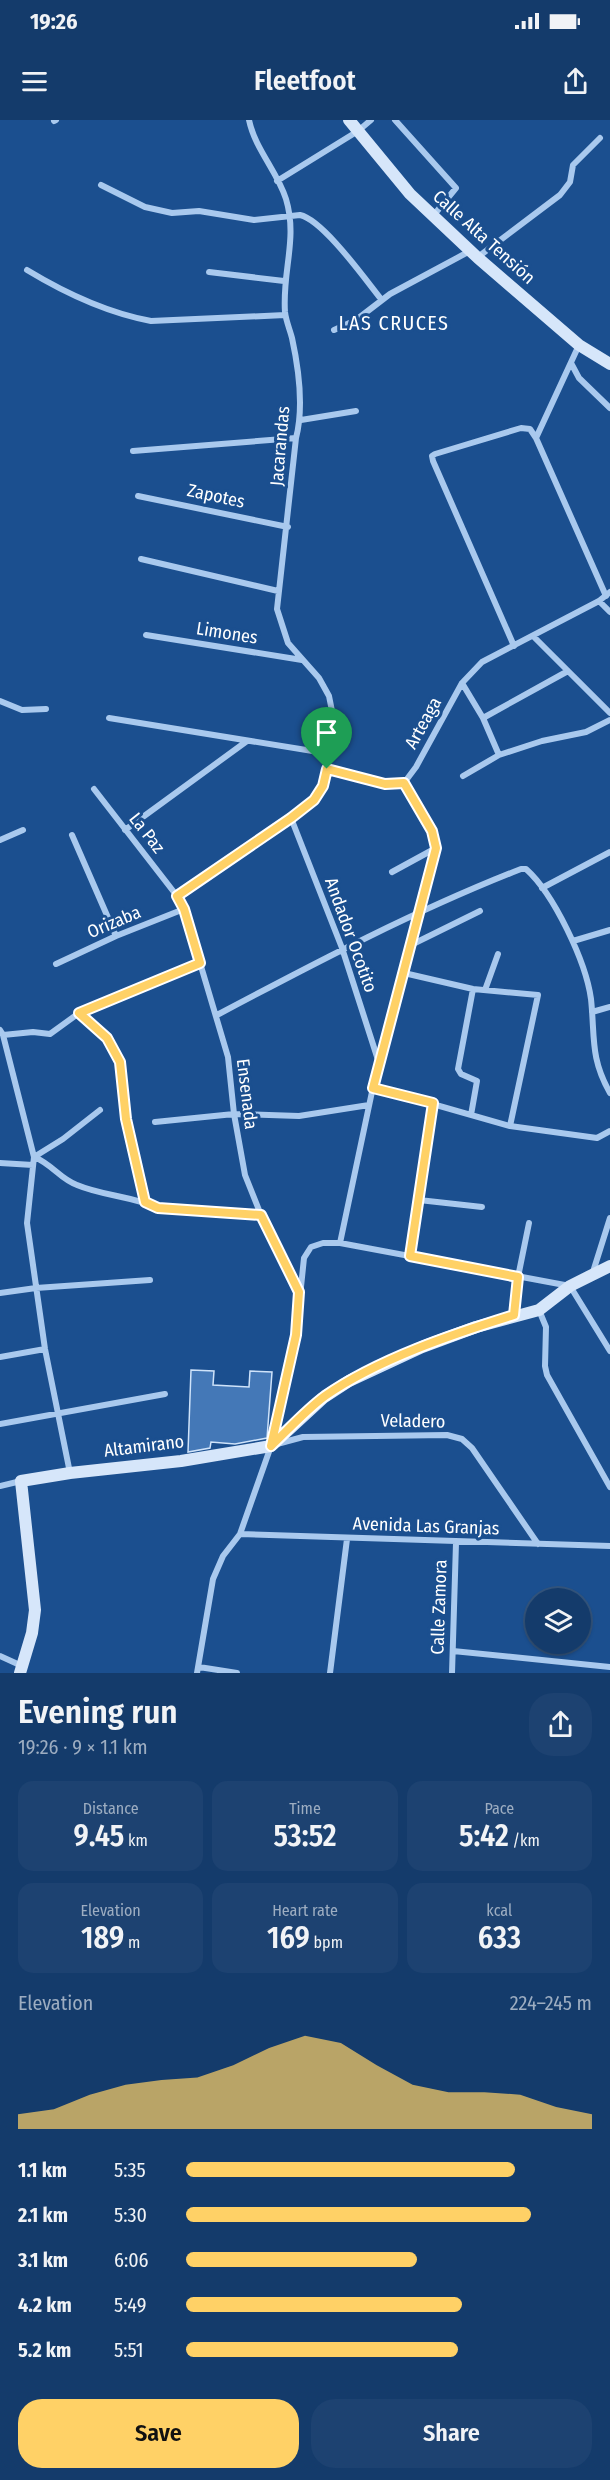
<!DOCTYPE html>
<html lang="en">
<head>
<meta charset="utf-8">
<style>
	body { margin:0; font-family:"Fira Sans Condensed",sans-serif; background:#1d4271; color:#f1f3f6; height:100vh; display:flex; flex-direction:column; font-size:22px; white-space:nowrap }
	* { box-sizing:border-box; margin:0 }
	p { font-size:20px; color:#9dadc1 }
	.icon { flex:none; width:33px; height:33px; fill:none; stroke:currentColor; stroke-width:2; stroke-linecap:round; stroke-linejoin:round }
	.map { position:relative; height:1553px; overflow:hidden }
	.panel { display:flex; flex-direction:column; background:#143b6b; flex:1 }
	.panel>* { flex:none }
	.buttons { position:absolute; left:525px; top:1468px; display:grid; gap:12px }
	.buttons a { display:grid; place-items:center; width:66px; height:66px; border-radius:50%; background:#143b6b; box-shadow:0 2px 4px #0004,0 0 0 2px #33557e; font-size:30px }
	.pin { position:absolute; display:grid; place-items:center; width:51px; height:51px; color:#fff; margin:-62px -26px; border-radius:50% 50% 50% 0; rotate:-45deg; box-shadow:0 0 6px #0007 }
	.pin .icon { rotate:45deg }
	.round { display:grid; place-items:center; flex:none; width:63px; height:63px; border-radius:24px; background:#1d4271 }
	.head { display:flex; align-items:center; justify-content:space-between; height:102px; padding:0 18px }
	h1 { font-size:33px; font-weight:600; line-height:45px }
	.metrics { display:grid; grid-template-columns:repeat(3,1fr); gap:9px; height:102px; padding:6px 18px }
	.metrics div { display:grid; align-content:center; border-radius:15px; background:#1d4271; text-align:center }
	.metrics b { font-size:30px; font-weight:600 }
	.metrics small { font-size:16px; font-weight:400 }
	.metrics p { font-size:16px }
	.chart { height:168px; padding:12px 18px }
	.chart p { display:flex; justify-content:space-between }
	.chart svg { width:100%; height:108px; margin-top:6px; fill:#ffd166; opacity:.7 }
	.action { display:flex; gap:12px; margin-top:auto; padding:12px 18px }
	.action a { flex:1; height:69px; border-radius:24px; background:#ffd166; color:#111; font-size:24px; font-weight:600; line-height:69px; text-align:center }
	.action a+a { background:#1d4271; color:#f1f3f6 }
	ul { padding:0 18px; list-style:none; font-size:20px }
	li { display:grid; grid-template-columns:96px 72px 1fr; align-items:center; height:45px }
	li i { height:15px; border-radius:8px; background:#ffd166 }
	.status { display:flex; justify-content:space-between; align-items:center; height:42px; padding:0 30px; background:#143b6b; direction:ltr }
	.status svg { height:16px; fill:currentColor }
	header { display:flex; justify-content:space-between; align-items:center; height:78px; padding:0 18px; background:#143b6b; font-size:27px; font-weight:600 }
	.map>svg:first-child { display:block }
	.building { fill:#4478b7; stroke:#cfe3fa; stroke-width:1.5 }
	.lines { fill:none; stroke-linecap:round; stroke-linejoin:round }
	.street { stroke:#a9c9ee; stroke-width:6 }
	.secondary { stroke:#d6e6fa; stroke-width:12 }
	.route-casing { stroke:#fff; stroke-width:12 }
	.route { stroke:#ffd166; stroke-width:8 }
	.labels { text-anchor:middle; stroke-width:6; stroke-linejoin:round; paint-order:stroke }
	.street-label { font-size:18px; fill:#fff; stroke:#1b4f8f }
	.neighbourhood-label { font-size:20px; letter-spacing:1.5px; fill:#fff; stroke:#1b4f8f }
</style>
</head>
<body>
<div class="status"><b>19:26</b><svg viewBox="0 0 49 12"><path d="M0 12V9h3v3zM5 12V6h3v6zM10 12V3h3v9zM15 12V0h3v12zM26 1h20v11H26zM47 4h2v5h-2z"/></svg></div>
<header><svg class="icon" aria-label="menu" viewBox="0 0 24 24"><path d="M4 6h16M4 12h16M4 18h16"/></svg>Fleetfoot<svg class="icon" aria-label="share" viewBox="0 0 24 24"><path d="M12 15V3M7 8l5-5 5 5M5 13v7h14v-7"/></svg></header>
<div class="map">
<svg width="610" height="1553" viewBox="0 0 610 1553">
	<rect width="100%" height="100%" fill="#1b4f8f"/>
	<path class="building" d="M191,1250L214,1251L213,1265L249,1267L250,1251L272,1252L267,1318L235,1324L211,1322L210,1328L188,1332Z"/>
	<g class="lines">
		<path class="street" d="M395,0L456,68L433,96
			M54,1L56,0
			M277,61L358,11L371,0
			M101,65L145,87L172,93L199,91L254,100L300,95C323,100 365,159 381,179
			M478,137L560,75L570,62L573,45L600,18
			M27,150C65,173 108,193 151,201L285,195
			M209,152L284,161
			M334,210L356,200L390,174L470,131
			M571,243L579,258L610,288
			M301,300L356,291
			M536,318L579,225
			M133,331L296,318
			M138,376L288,407
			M141,439L278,471
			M599,481L610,492
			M146,515L302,540
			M533,516L610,593
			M514,526L433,341L432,336L435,334L521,308L530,309L536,318L606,476
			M462,563L483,598L499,635
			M0,581L22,590L46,589
			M109,598L331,634
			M483,598L568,551
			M327,649L385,664L404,663
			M463,656L499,635L542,621L586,612L610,600
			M404,663L416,647L462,563L482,542L599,481L610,472
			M94,669L177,776L184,789L228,937L234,994L245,1055L261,1095L298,1171
			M291,698L342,828L379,943
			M125,710L247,621
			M72,715L116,816
			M0,720L23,710
			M392,752L436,728
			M542,768L610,732
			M177,776L291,698L314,680L323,666L333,616V596L329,576L319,558L288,523L277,489L296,318C304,287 299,250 292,218C290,210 286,201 285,192C282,151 298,119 286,79C277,51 255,29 249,0
			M573,821L610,810
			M413,824L480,791
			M56,844L116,816L184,789
			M404,853L473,869L538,875L510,1006
			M485,870L498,834
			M592,892L610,887
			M79,893L107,918L120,942L126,999L145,1081
			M217,895C317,842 416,790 521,749H526C554,774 586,842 591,879C595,917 590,938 610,973
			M0,910L3,915L34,1037L27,1103L45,1229L70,1353
			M3,915L33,912L50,914L79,893L200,843
			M373,967L510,1006L597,1018L610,1011
			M471,995L477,961L461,954L458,949L473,869
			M155,1002L234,994L299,996L369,985
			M34,1037C52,1044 60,1059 77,1065C103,1076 132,1076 158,1088L261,1095
			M34,1037L63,1019L100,990
			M0,1043L33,1045
			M419,1080L482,1087
			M340,1123L373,967L413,824L436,728L432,711L404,663
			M410,1136L433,983
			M592,1155L610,1098
			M0,1173L36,1168L150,1160
			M539,1190L546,1207L545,1246L547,1255L610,1367
			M514,1195L518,1157L529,1103
			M0,1237L45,1229
			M0,1304L165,1274
			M277,1324L303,1317L447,1315L462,1319L472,1328L538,1424
			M0,1366L21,1361
			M240,1414L610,1426
			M453,1531L610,1547
			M0,1536L22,1546
			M199,1547L237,1553
			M197,1553L213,1459L223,1436L240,1414L271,1326L296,1215L304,1138L311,1127L323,1123H340L570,1166L610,1231
			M330,1553L347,1419
			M452,1553L456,1423"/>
		<path class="secondary" d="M349,0L410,74L478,138L579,225L610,244
			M20,1553L32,1513L35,1490L21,1361L70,1353L181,1341L271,1326L323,1278L349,1261L422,1227L476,1207L539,1190L570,1166L610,1146"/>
	</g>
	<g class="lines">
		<g class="route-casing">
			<path id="route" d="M327,649L385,664L404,663L432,711L436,728L373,968L433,983L410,1136L518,1157L514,1195C453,1214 378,1239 325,1276C306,1290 288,1310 271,1326L296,1215L299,1172L261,1095L158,1088L145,1082L126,999L120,942L107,918L79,893L200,843L184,789L177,776L291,698L314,680L323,666Z"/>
		</g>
		<use href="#route" class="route"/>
	</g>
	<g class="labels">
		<g class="street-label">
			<text transform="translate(484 117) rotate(42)" y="6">Calle Alta Tensión</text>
			<text transform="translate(280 326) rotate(-85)" y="6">Jacarandas</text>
			<text transform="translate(216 376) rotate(12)" y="6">Zapotes</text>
			<text transform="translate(227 513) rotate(9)" y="6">Limones</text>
			<text transform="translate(423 603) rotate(-61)" y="6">Arteaga</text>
			<text transform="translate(147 713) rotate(52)" y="6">La Paz</text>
			<text transform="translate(114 802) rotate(-23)" y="6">Orizaba</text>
			<text transform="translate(351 815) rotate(70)" y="6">Andador Ocotito</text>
			<text transform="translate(247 974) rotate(83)" y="6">Ensenada</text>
			<text transform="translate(413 1301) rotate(1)" y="6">Veladero</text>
			<text transform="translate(144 1326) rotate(-7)" y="6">Altamirano</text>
			<text transform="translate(426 1406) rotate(2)" y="6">Avenida Las Granjas</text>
			<text transform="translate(439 1487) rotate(-88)" y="6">Calle Zamora</text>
		</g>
		<g class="neighbourhood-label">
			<text x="394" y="210">LAS CRUCES</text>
		</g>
	</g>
</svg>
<div class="buttons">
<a><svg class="icon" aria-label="layers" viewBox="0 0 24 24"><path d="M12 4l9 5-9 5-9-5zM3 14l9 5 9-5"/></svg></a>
</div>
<div class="pin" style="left:327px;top:649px;background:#1e9e55"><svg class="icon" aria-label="arrive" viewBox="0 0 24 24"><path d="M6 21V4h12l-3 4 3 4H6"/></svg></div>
</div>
<section class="panel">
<div class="head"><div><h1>Evening run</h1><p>19:26 · 9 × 1.1 km</p></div><a class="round"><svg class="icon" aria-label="share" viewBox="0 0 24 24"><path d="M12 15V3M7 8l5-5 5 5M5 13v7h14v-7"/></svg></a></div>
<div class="metrics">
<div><p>Distance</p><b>9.45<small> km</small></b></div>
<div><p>Time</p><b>53:52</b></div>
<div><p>Pace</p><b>5:42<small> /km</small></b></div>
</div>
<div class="metrics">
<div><p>Elevation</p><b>189<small> m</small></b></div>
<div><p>Heart rate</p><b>169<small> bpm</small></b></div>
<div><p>kcal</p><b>633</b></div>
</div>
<div class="chart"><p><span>Elevation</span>224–245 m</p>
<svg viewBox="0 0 160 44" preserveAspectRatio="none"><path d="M0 44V38L10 36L20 30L30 26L40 24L50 23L60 18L70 11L80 6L90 9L100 18L110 26L120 29L130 29L140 30L150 35L160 38V44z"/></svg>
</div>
<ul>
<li><b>1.1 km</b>5:35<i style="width:81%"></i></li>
<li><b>2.1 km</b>5:30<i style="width:85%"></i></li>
<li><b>3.1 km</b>6:06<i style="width:57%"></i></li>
<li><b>4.2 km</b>5:49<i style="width:68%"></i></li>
<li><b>5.2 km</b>5:51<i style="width:67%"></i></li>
</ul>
<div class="action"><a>Save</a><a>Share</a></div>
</section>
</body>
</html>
